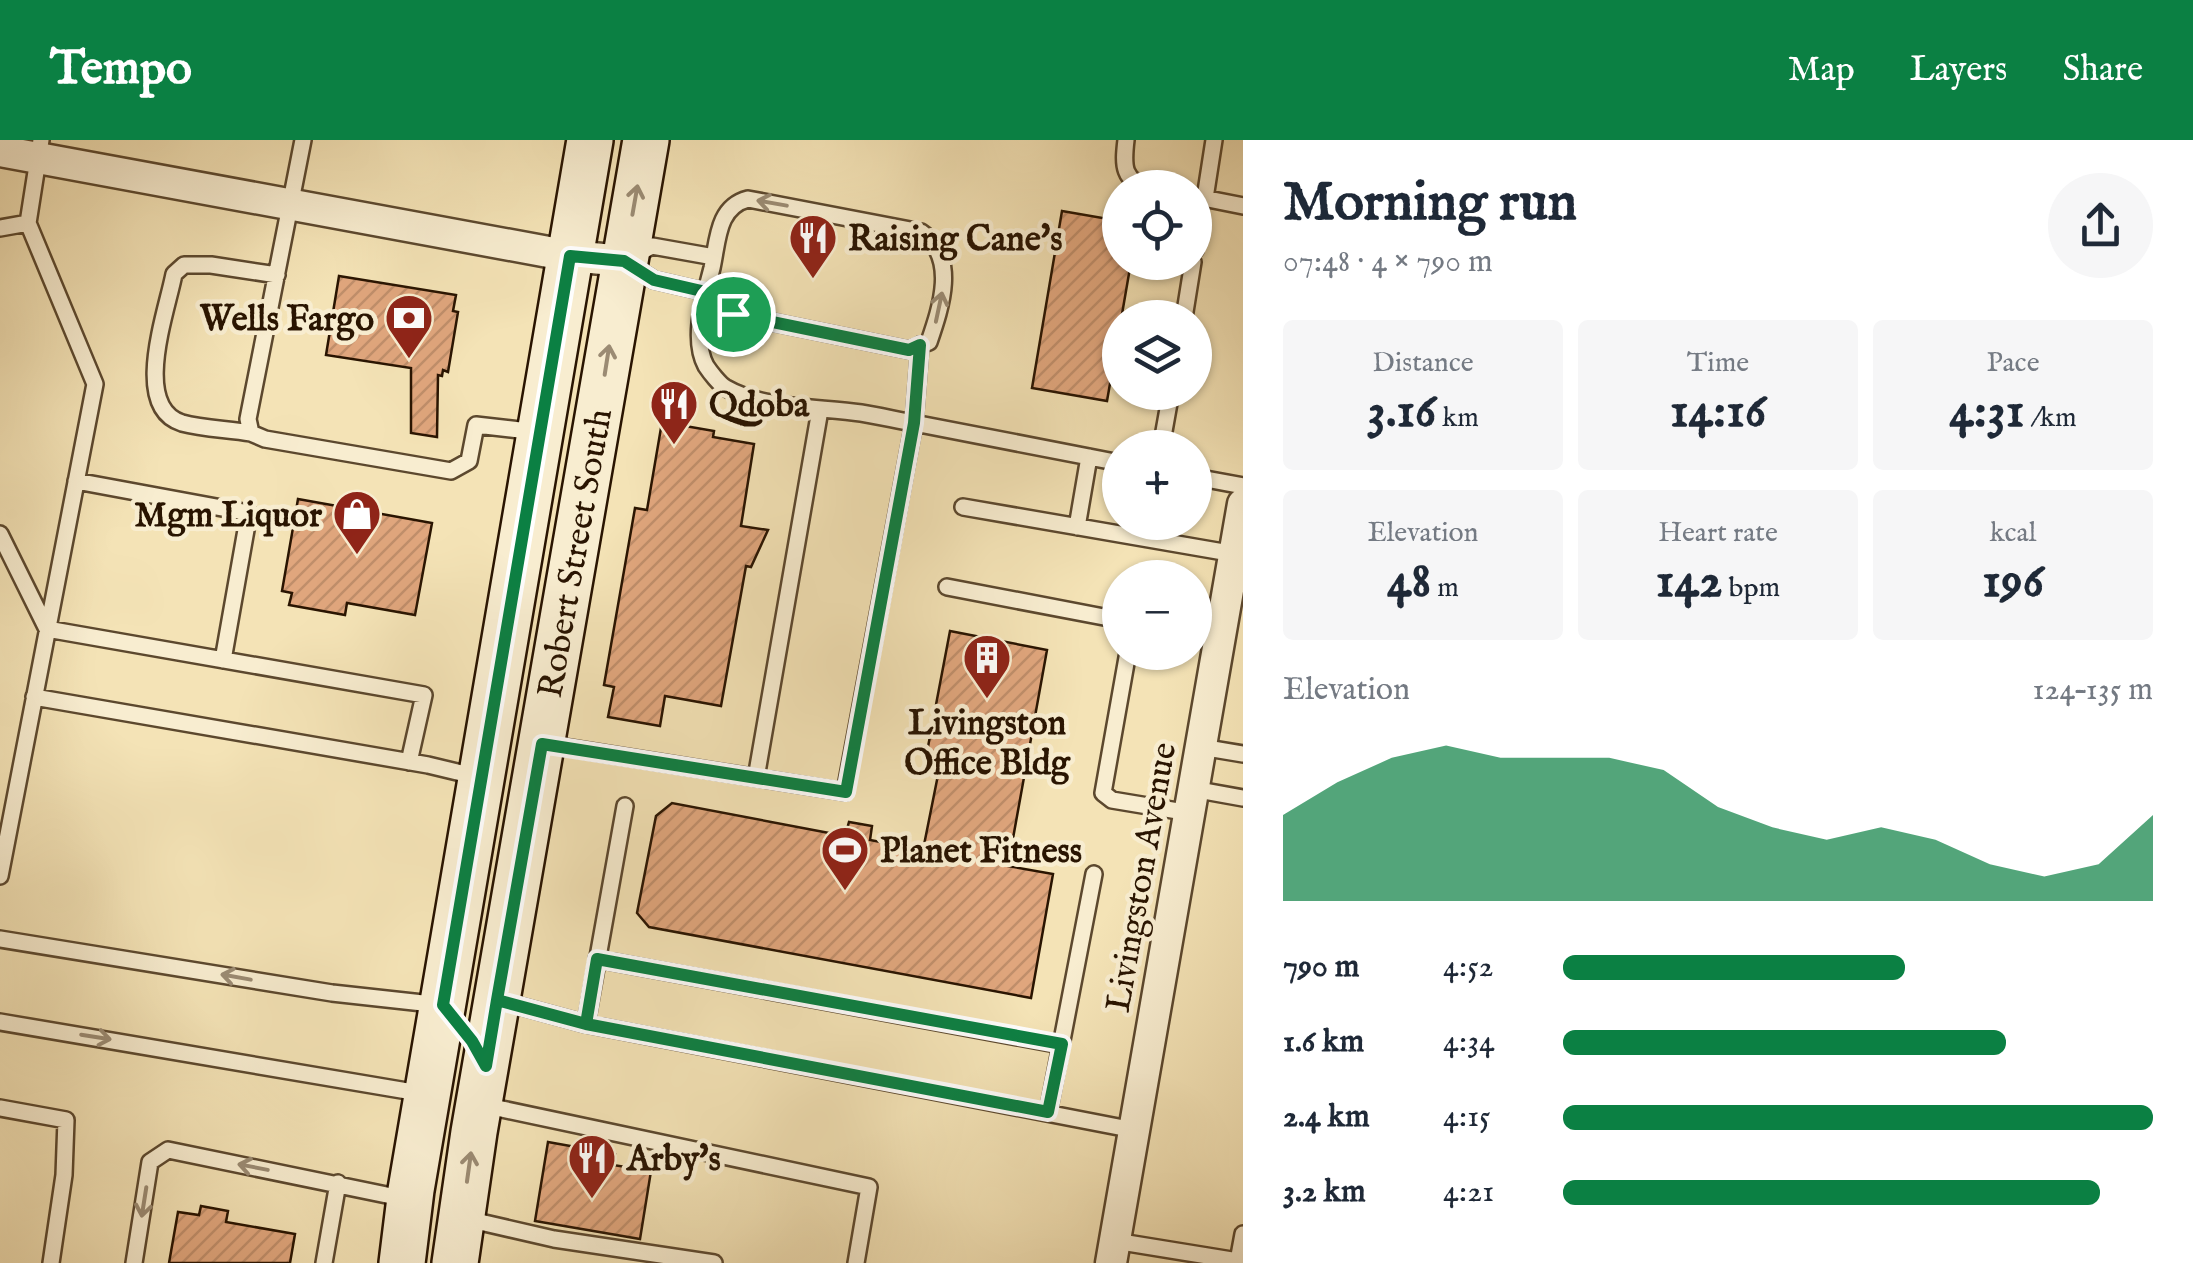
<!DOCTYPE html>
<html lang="en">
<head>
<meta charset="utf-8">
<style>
	body { margin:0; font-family:"IM FELL English",serif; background:#f6f6f7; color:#1f2937; height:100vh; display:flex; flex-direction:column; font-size:38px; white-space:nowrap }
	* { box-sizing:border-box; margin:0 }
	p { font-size:32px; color:#747a83 }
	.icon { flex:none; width:55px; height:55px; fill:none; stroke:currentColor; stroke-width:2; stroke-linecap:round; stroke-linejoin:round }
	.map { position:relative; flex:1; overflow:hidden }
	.panel { display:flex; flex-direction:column; background:#fff; width:950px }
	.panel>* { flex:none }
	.tools { position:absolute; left:1102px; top:30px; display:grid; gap:20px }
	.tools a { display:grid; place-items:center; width:110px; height:110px; border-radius:50%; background:#fff; box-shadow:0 2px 8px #0004; font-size:50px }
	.pin { position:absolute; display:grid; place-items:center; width:85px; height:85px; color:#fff; margin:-42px; border:5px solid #fff; border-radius:50%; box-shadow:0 2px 10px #0007 }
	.round { display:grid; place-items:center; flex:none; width:105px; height:105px; border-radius:52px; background:#f6f6f7 }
	.head { display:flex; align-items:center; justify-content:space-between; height:170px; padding:0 40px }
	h1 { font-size:55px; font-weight:700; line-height:75px }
	.figures { display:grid; grid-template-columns:repeat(3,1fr); gap:15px; height:170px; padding:10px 40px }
	.figures div { display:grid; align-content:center; border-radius:10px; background:#f6f6f7; text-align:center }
	.figures b { font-size:50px; font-weight:700 }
	.figures small { font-size:28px; font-weight:400 }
	.figures p { font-size:28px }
	.chart { height:280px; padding:20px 40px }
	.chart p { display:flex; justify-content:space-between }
	.chart svg { width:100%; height:180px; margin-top:10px; fill:#0b8043; opacity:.7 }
	ul { padding:0 40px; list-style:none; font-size:32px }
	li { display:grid; grid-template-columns:160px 120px 1fr; align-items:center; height:75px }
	li i { height:25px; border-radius:12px; background:#0b8043 }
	header { display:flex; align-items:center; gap:60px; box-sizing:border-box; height:140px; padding:0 50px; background:#0b8043; color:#fff }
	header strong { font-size:48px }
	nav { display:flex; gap:55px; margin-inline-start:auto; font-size:35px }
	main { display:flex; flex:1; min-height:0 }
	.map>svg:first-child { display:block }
	.building { fill:url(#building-hatch); stroke:#291401; stroke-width:2.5 }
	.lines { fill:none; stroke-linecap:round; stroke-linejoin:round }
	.service-casing { stroke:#5c482e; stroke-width:20 }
	.minor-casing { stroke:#5c482e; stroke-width:35 }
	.secondary-casing { stroke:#291401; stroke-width:50 }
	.service { stroke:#f8edd0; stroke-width:15 }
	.minor { stroke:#f8edd0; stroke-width:30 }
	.secondary { stroke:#f8edd0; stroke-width:45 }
	.oneway { stroke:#9b8b73 }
	.route-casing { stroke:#fff; stroke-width:20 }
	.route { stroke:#0b8043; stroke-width:12 }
	.labels { text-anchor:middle; stroke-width:9; stroke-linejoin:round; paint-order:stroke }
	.poi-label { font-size:35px; font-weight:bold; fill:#291401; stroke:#f8edd0; text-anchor:start }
	.street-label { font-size:35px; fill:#291401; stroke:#f8edd0 }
</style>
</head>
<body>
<header>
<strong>Tempo</strong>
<nav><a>Map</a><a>Layers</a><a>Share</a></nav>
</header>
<main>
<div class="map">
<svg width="1243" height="1123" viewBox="0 0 1243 1123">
	<defs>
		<pattern id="building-hatch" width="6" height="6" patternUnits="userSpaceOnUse" patternTransform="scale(2.5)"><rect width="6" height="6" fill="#e0a67d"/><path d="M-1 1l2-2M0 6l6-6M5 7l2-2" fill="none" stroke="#c08e6a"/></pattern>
	</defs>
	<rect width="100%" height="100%" fill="#f4e3b6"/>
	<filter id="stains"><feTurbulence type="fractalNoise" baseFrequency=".002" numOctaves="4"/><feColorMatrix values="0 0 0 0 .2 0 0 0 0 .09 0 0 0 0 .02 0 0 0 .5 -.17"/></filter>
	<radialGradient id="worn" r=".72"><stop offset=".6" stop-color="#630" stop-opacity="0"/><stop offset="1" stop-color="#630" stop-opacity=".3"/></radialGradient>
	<path class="building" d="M1062,71L1120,81V122H1131L1107,261L1032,248Z
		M339,136L456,155L453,171L458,172L448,232L443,230L442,236L438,235L437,297L411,293V228L326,215Z
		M662,282L714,291L713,297L754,304L741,386L768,390L751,427L746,426L721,566L665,556L660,586L608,577L614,547L604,545L635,368L647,370Z
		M298,359L432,383L415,475L347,463L345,475L289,465L292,453L282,451Z
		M950,491L1047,510L1008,726L1053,734L1031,858L649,787L637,773L656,676L672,663L845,696L849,682L872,686L870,700L923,710L942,615L927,612Z
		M548,1002L615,1014L613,1025L651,1031L640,1099L535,1081Z
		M201,1066L228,1071L226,1082L295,1094L290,1123H169L178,1072L199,1075Z"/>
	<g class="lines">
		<g class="service-casing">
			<path id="service" d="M303,0L248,279L251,293L265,299L451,331L469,321L476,285L537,292
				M1126,0C1123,25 1122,42 1151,48
				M1198,57L1243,66
				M1205,58L1214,0
				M0,88L28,83
				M1195,110L1197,98
				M714,117L652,106L624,121L654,140L706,152L733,174L909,210L929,202C941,167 958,117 921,92L748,59C717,67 718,101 712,128C705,156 691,198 706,226C710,232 720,245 726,248C762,269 821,267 861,273C879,276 897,280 914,283L920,205
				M1184,178L1193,122
				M251,293C229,289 204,289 182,283C131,267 167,171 174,134L184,125H211L277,135
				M1161,308L1171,252
				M1195,337L1243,346
				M76,341L249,373L223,520
				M963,367L1235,414
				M1077,387L1089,317
				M0,394L47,489L424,555L409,622
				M947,447L1109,478L1120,483
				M1128,512L1103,653L1112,660L1190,673
				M34,557L428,625L478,637
				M546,604L845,652L914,283L1120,323
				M1201,607L1243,614
				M756,638L820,270
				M1193,649L1243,658
				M0,736L95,244L28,83L41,0
				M0,799L332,853L441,865
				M597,819L1061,905
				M501,861L586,884L1134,990
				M0,882L425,954
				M586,884L625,666
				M483,965L869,1047L856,1123
				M0,968L66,980L64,1035L51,1123
				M1048,973L1094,734
				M467,1079L554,1099L714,1123
				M1115,1101L1238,1121L1243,1094
				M134,1123L150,1022L168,1010L406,1059
				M324,1123L338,1043"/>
		</g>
		<g class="minor-casing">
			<path id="minor" d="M0,11L570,116L624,121
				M1111,1123L1243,364"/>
		</g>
		<g class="secondary-casing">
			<path id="secondary" d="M402,1123L411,1050L590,0
				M455,1123L474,992L646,0"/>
		</g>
		<use href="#service" class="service"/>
		<use href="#minor" class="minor"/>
		<use href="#secondary" class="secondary"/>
	</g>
	<defs><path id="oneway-shaft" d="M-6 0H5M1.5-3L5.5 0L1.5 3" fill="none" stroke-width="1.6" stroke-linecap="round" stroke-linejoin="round" transform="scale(2.5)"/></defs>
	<g class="oneway">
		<use href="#oneway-shaft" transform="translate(635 60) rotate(-80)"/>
		<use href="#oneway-shaft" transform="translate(772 63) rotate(-170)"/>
		<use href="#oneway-shaft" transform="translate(939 167) rotate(-78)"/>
		<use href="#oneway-shaft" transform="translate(607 220) rotate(-81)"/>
		<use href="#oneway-shaft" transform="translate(236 837) rotate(-170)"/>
		<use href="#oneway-shaft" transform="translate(96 897) rotate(9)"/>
		<use href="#oneway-shaft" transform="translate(253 1027) rotate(-169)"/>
		<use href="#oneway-shaft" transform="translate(469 1027) rotate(-82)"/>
		<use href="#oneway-shaft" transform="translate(144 1062) rotate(99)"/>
	</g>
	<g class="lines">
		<g class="route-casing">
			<path id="route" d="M733,174L706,152L654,140L624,121L570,116L443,865L472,901L486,926L497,860L586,884L597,819L1062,904L1048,972L586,884L497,860L542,604L846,652L914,283L920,205L909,210L733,174"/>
		</g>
		<use href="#route" class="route"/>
	</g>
	<defs>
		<g id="restaurant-pin" transform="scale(2.5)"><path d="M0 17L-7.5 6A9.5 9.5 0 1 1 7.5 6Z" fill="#8f2418" stroke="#f8edd0"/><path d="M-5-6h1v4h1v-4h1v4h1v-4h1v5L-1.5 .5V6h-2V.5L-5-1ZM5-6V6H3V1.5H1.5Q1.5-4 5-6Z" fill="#fff"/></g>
		<g id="bank-pin" transform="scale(2.5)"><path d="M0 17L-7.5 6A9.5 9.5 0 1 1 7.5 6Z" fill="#8f2418" stroke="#f8edd0"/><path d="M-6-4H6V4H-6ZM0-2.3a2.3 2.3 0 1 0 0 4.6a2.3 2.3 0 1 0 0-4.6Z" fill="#fff"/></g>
		<g id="shop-pin" transform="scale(2.5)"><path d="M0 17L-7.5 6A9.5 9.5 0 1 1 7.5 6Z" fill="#8f2418" stroke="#f8edd0"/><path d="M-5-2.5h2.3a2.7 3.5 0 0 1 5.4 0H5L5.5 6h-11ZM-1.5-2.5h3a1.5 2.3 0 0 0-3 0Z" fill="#fff"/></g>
		<g id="building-pin" transform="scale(2.5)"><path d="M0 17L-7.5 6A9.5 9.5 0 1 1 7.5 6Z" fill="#8f2418" stroke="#f8edd0"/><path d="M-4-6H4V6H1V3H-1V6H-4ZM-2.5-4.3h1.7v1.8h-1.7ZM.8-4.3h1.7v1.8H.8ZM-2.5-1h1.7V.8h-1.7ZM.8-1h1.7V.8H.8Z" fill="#fff"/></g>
		<g id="stadium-pin" transform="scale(2.5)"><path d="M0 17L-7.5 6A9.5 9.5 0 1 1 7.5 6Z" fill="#8f2418" stroke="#f8edd0"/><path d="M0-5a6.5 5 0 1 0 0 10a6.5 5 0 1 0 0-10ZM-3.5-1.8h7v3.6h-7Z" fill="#fff"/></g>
	</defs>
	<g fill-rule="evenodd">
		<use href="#restaurant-pin" x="813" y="98"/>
		<use href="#bank-pin" x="409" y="178"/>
		<use href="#restaurant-pin" x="674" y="264"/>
		<use href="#shop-pin" x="357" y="374"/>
		<use href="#building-pin" x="987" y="518"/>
		<use href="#stadium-pin" x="845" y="710"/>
		<use href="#restaurant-pin" x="592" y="1018"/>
	</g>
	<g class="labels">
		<g class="poi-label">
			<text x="848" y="110">Raising Cane's</text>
			<text x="374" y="190" text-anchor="end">Wells Fargo</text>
			<text x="709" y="276">Qdoba</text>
			<text x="322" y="386" text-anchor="end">Mgm Liquor</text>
			<text x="987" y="594" text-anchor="middle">Livingston<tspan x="987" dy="40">Office Bldg</tspan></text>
			<text x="880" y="722">Planet Fitness</text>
			<text x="627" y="1030">Arby's</text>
		</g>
		<g class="street-label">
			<text transform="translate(574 413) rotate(-80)" y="12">Robert Street South</text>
			<text transform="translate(1140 737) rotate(-80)" y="12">Livingston Avenue</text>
		</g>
	</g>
	<rect width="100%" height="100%" filter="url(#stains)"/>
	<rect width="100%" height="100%" fill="url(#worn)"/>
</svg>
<div class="tools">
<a><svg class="icon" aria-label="locate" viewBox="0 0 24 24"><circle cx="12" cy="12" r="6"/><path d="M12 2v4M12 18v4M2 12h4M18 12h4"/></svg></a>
<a><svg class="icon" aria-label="layers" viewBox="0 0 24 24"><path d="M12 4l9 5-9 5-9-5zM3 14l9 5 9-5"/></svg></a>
<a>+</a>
<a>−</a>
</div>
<div class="pin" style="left:733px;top:174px;background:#1e9e55"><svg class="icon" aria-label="arrive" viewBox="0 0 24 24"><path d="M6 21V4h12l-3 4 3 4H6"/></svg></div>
</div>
<section class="panel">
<div class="head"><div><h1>Morning run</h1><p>07:48 · 4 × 790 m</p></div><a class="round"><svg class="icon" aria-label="share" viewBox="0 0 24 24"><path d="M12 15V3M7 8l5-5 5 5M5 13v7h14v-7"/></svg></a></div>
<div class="figures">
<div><p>Distance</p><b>3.16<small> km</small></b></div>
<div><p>Time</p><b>14:16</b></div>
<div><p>Pace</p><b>4:31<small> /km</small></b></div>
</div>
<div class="figures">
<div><p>Elevation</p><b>48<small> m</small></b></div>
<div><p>Heart rate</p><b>142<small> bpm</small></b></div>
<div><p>kcal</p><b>196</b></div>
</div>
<div class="chart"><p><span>Elevation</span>124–135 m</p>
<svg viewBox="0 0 160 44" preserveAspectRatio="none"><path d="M0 44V23L10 15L20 9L30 6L40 9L50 9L60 9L70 12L80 21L90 26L100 29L110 26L120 29L130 35L140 38L150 35L160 23V44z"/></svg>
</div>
<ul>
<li><b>790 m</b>4:52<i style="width:58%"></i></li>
<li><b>1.6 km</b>4:34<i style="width:75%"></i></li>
<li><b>2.4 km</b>4:15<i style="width:100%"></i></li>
<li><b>3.2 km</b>4:21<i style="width:91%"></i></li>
</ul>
</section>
</main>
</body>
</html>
